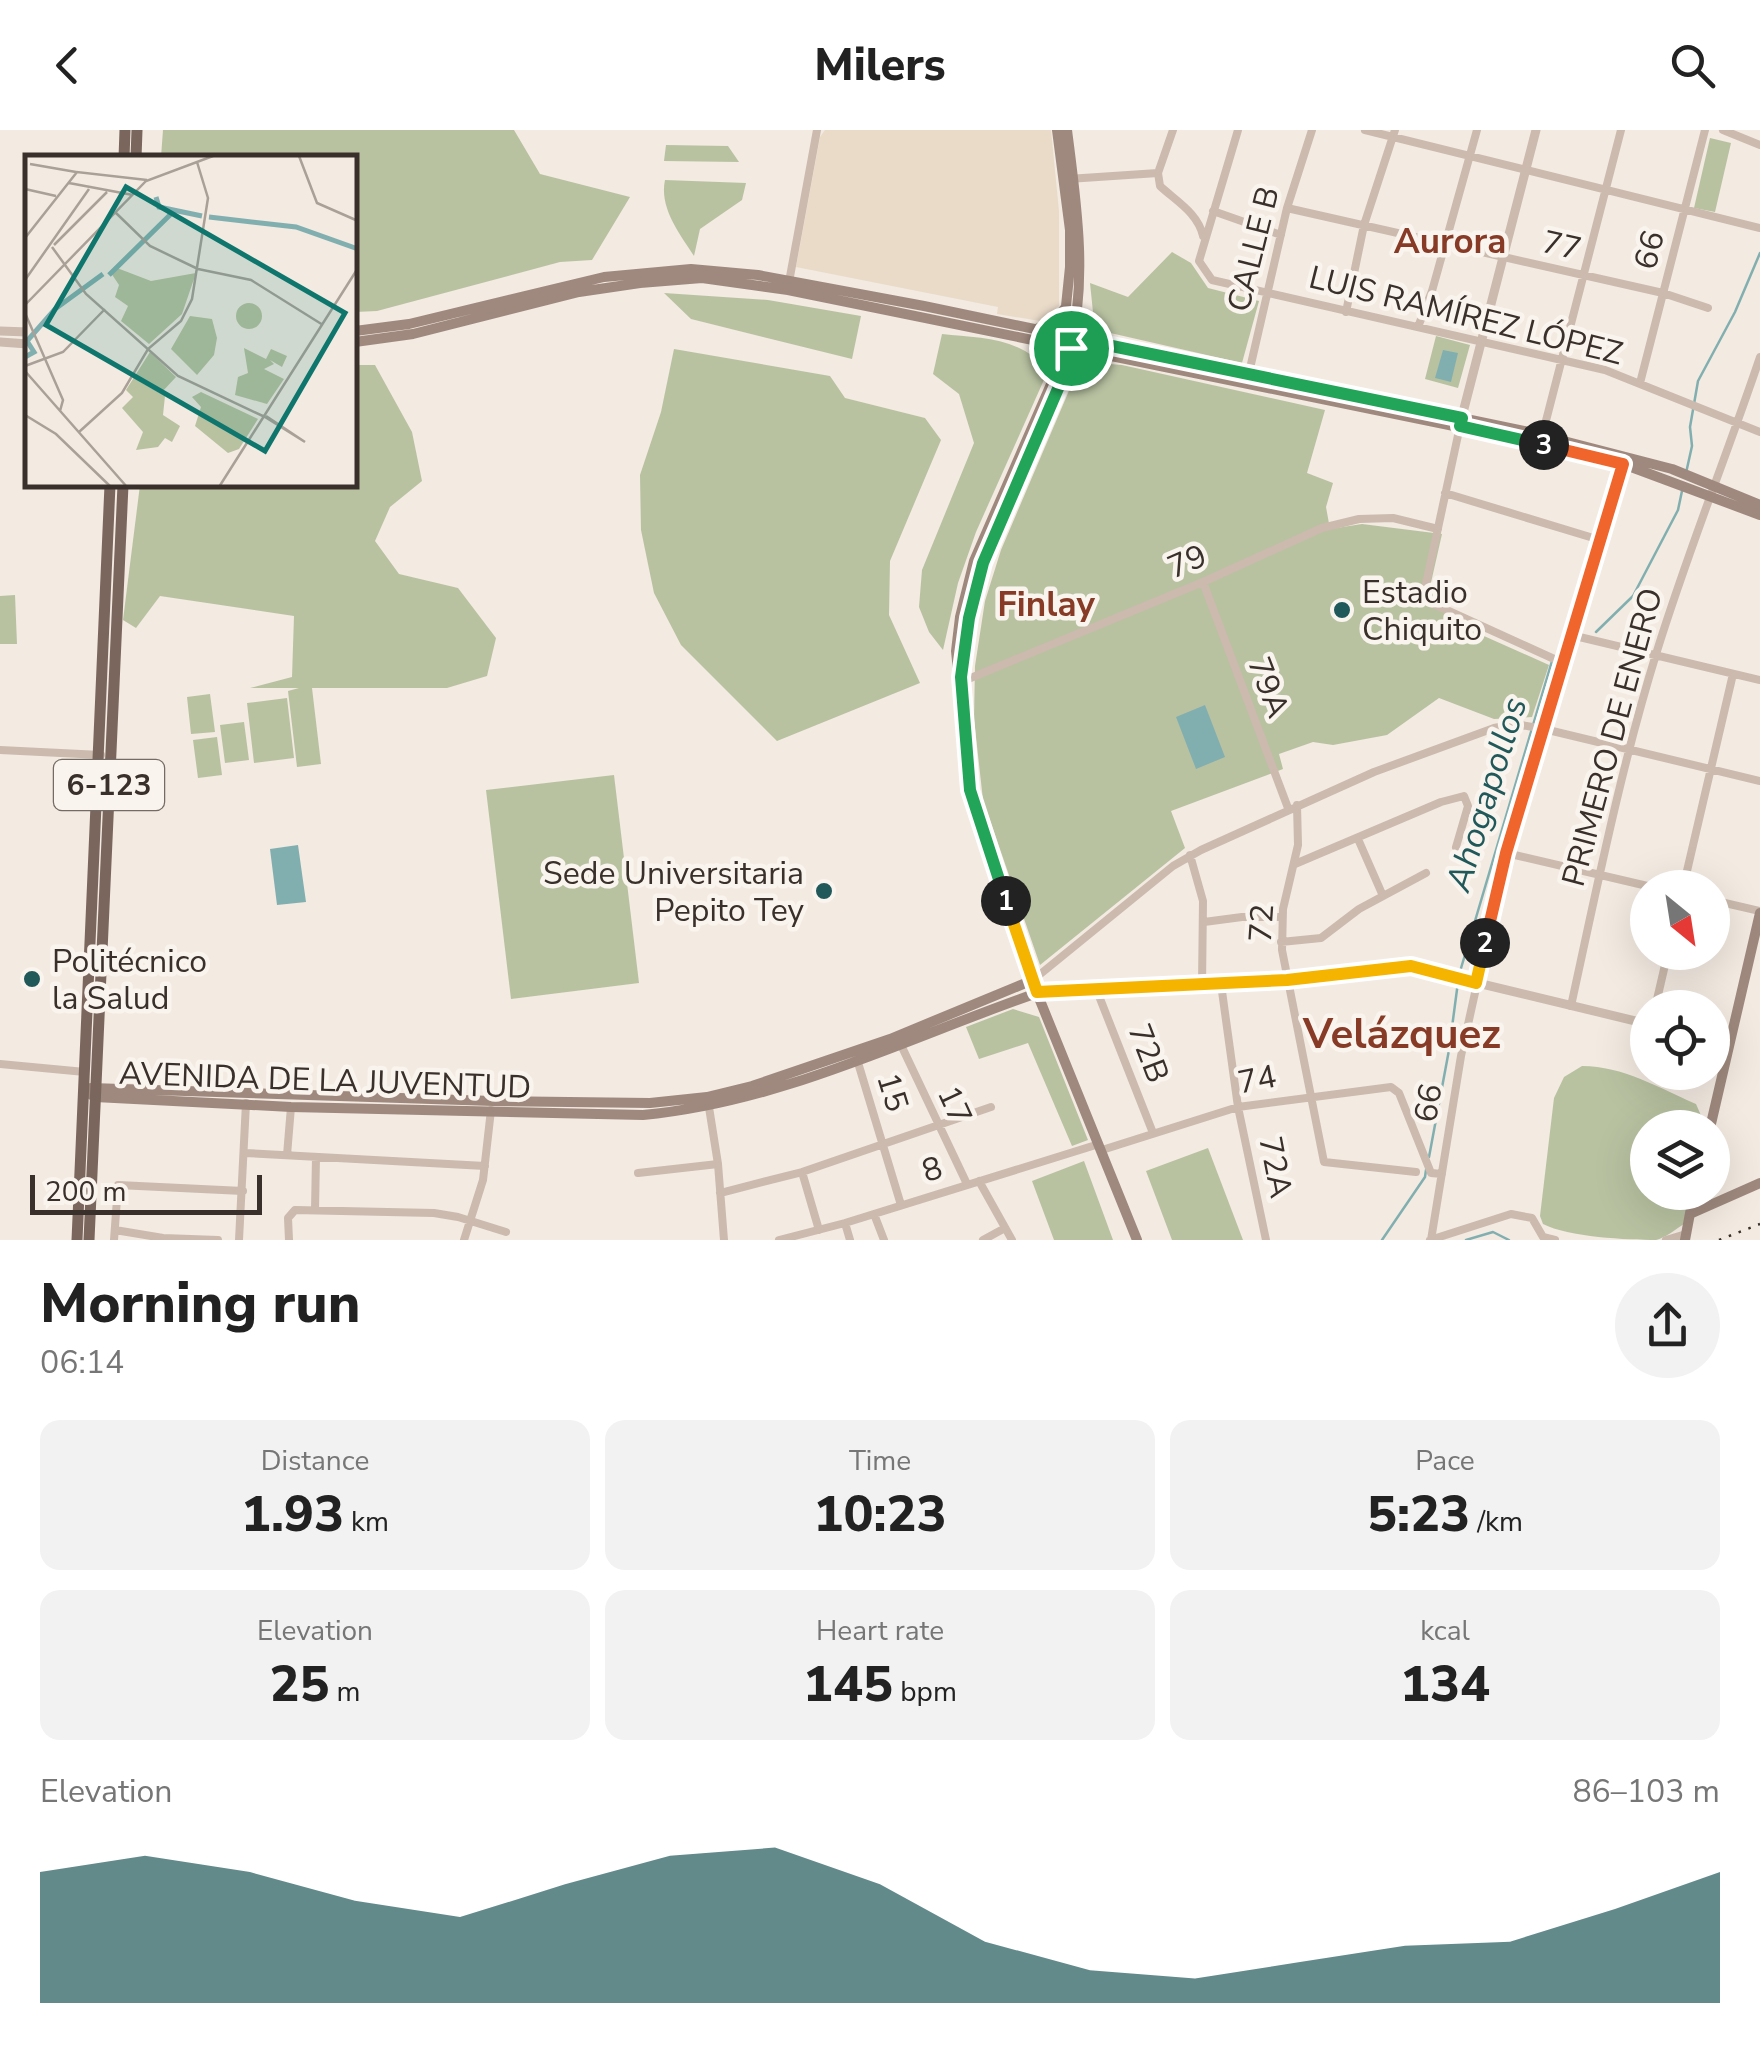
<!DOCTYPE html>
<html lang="en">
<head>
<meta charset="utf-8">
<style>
	body { margin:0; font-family:"Nunito Sans",sans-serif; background:#f2f2f2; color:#222; height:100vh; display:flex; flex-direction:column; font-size:38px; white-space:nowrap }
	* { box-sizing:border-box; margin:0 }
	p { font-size:32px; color:#767676 }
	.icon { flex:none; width:55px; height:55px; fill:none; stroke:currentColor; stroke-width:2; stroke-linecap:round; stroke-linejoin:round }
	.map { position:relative; height:1110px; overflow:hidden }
	.sheet { display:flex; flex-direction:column; background:#fff; flex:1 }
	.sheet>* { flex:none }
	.needle { width:65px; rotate:150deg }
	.tools { position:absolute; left:1630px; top:740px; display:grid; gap:20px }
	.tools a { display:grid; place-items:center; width:100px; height:100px; border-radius:50%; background:#fff; box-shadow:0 10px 40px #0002; font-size:50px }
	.scale { position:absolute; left:30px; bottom:25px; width:232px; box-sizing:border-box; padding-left:10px; border:5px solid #3a302b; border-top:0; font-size:28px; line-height:35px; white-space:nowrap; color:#3a302b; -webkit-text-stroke:8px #faf4ee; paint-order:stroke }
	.pin { position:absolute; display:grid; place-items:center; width:85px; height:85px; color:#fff; margin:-42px; border:5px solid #fff; border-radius:50%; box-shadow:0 2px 10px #0007 }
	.km { position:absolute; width:50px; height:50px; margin:-25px; border-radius:50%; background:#222; color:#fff; font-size:28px; line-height:50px; text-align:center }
	.round { display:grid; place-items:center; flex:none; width:105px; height:105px; border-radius:52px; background:#f2f2f2 }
	.summary { display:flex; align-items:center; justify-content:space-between; height:170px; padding:0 40px }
	h1 { font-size:55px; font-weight:800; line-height:75px }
	.metrics { display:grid; grid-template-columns:repeat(3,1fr); gap:15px; height:170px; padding:10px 40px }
	.metrics div { display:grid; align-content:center; border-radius:20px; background:#f2f2f2; text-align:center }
	.metrics b { font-size:50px; font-weight:800 }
	.metrics small { font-size:28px; font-weight:400 }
	.metrics p { font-size:28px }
	.chart { height:280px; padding:20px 40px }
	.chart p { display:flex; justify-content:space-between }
	.chart svg { width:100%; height:180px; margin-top:10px; fill:#21595b; opacity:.7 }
	header { display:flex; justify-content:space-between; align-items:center; height:130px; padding:0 40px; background:#fff; font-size:45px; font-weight:800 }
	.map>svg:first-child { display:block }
	.green { fill:#b8c2a1 }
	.plaza { fill:#eadbc9 }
	.water { fill:#81afb0 }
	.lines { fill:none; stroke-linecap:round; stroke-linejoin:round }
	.stream { stroke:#81afb0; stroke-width:2.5 }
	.minor { stroke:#cbbaad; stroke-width:8 }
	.tertiary { stroke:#cbbaad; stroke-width:9 }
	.secondary { stroke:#9f897e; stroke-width:10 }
	.primary { stroke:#7b665d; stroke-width:11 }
	.rail { stroke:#3a302b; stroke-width:2.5; stroke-dasharray:2.5 8; stroke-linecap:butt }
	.split-1-casing { stroke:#fff; stroke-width:20 }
	.split-2-casing { stroke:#fff; stroke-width:20 }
	.split-3-casing { stroke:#fff; stroke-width:20 }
	.split-4-casing { stroke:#fff; stroke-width:20 }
	.split-1 { stroke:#22a559; stroke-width:12 }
	.split-2 { stroke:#f5b400; stroke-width:12 }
	.split-3 { stroke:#f0652b; stroke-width:12 }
	.split-4 { stroke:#22a559; stroke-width:12 }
	.poi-dot { fill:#21595b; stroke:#faf4ee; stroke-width:4 }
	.labels { text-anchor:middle; stroke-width:9; stroke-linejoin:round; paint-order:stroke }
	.shield { fill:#faf4ee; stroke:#746b66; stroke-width:2.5 }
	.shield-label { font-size:30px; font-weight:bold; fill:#3a302b }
	.street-label { font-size:32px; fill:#3a302b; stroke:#faf4ee }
	.poi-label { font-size:32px; fill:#3a302b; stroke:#faf4ee; text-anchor:start }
	.neighbourhood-label { font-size:35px; font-weight:bold; fill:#873b26; stroke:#faf4ee }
	.water-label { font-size:35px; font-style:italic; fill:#21595b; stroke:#faf4ee }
	.district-label { font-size:42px; font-weight:bold; fill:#873b26; stroke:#faf4ee }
	.inset-river { fill:none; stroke:#81afb0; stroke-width:5 }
	.inset-road { fill:none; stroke:#a9a098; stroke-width:2.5 }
	.view { fill:#0f766e; fill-opacity:0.15; stroke:#0f766e; stroke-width:5 }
	.inset-edge { fill:none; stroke:#3a302b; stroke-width:5 }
</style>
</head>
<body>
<header><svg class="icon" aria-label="back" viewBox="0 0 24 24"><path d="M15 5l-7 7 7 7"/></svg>Milers<svg class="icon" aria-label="search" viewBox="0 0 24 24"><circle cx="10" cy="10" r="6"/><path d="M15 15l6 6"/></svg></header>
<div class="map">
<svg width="1760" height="1110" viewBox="0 0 1760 1110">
	<rect width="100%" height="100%" fill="#f3eae1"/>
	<path class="green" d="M163,0H514L540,44L630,67L592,130L560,132L377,181L355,182V28L161,27Z
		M1710,8L1731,13L1715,82L1694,78Z
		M666,15L728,16L739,32L664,31Z
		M665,50L746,53L742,70L700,99L694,126C680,104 659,78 665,50Z
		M1172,122L1191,133L1208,158L1259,171L1242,233L1106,202L1094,192L1090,153L1128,167Z
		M664,163L768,170L861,186L852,229L691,189Z
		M942,204C979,208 1026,207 1047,243L976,402L958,453L943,520L929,502L919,477L922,440L974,313L959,264L933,244Z
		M1436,206L1470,215L1458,258L1425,249Z
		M674,219L830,246L845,268L925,288L941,310L890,431L889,485L920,553L777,611L681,515L654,463L641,400L640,345L661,282Z
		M1097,233L1122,235L1325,280L1307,343L1333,353L1326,377L1330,399L1362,394L1442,404L1430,457L1457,494L1549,535L1532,587L1494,589L1439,568L1387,605L1333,615L1313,612L1279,624L1283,639L1171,681L1185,718L1040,835L983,670L974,589L975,536L985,471L1001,420L1077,242Z
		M355,235H375L412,302L422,351L390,377L375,411L399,444L458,458L496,508L487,546L447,558H312L321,634L297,637L288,561L299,558H250L292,547L294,486L160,466L136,498L123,490L140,355H355Z
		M15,465L17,514H0V466Z
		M210,564L215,602L191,604L187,567Z
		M287,568L294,628L254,633L247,573Z
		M244,592L249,630L225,633L220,595Z
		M217,607L222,645L198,648L193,610Z
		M614,645L639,853L511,869L486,660Z
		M1013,879L1039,887L1088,1010L1072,1016L1028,913L979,929L966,897Z
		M1582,936C1623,936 1659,958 1696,974L1706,997L1648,998V1062L1692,1063L1684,1094C1676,1099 1665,1108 1656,1110C1628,1110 1568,1107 1543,1094L1540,1086L1554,968L1564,947Z
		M1208,1018L1243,1110H1172L1146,1041Z
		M1084,1031L1113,1110H1054L1032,1051Z"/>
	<path class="plaza" d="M825,0H1051L1059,81V176L1040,191L997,184L998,177L796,137L820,7Z"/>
	<path class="water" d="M1443,220L1458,223L1451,252L1435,248Z
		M1205,575L1225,627L1196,639L1176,587Z
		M298,715L306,772L277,775L270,719Z"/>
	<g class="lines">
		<path class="stream" d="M1686,343L1692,316L1690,297L1698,251L1735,182L1760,123
			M1596,502L1633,466L1678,380L1682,361
			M1459,845L1552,531
			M1429,1027L1449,920L1458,852
			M1382,1110L1425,1047L1426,1040
			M1466,1110L1493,1102L1509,1110"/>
		<path class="minor" d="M1238,0L1199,131L1212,150L1605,240L1760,302
			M1365,0L1760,98
			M1723,0L1760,15
			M1158,43L1160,56C1176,71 1198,83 1203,106
			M1158,43L1173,0
			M1068,49L1158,43
			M1287,78L1663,163L1708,178
			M1213,81L1281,105
			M789,152L817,0
			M1346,182L1364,95L1395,0
			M1418,197L1432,161L1477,0
			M1248,247L1287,78L1312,0
			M1640,253L1705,0
			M1460,296L1424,463L1429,472L1563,533
			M1541,310L1621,0
			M1445,363L1600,410
			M1203,452L1288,678
			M1571,505L1760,550
			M961,552L1203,452L1322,398L1359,389L1393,388L1438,399
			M0,620L101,625
			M1297,675L1298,715L1283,779L1282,820L1324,1032L1416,1042
			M1358,709L1383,766
			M1506,723L1656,758
			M1190,725L1203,771L1202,855
			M1295,734L1441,672L1464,666L1468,676L1456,717
			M1683,758L1733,544
			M1712,770L1760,781
			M1204,792L1242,787H1282
			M1281,812L1321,808L1359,779L1426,743
			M1033,850L1173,736L1201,720L1374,642L1494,598L1515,594L1544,599L1760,651
			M1221,854L1238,977L1266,1110
			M1097,861L1153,1003
			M1571,876C1597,757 1621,637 1657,521C1688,421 1727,325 1760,227
			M1655,878L1668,822
			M901,915L967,1054
			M856,926L901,1075
			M0,934L85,942
			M708,971L718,1034L724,1110
			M1102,1020L1238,977L1391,957L1399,963L1431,1043L1442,1044
			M245,1023L485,1036
			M287,1025L291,977
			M802,1042L819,1100
			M638,1043L718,1034
			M979,1051L1012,1110
			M720,1063L802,1042L991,977
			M315,1080L316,1027
			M874,1084L884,1110
			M845,1093L850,1110
			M115,1100L163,1108L218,1110
			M114,1110L118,1055L243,1061
			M239,1110L246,973
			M289,1110L288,1088L295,1080L434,1083L458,1087L506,1102
			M464,1110L483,1050L491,980
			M779,1110L845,1093L1099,1014
			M983,1110L1005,1098
			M1430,1110L1511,1084L1532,1088L1543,1107L1555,1110
			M1431,1110L1461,926L1506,723L1624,330
			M1666,1110L1686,1104"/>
		<path class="tertiary" d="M0,201L28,202
			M0,212L28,214
			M1460,294L1536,0
			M1037,863L1287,850L1411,837L1648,894
			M1712,911L1729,915"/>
		<path class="secondary" d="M1057,0L1070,100V137L1062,215L1052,252L974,431L960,487L956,521L970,659L1037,863L1137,1110
			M1076,181L1084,198L1099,210
			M1036,199L1053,192L1066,177
			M355,201L409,194L604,147L691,139L758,145L924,176L1529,302L1672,339L1760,375
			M1037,211L1047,224L1054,244
			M355,212L413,204L579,162L640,153L702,148L788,160L1527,311L1623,334L1760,385
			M1066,241L1087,227L1099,224
			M962,541C972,492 976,449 994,401C1018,340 1055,283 1070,219C1088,148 1076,71 1067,0
			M91,958L493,971L650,973L707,967L752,956L890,909L1033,850
			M90,964L95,967L291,977L643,985C782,972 907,908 1037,863
			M1710,998L1760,783
			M1690,1084L1760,1053
			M1685,1110L1694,1062"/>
		<path class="primary" d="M124,28L125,0
			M136,28L137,0
			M77,1110L110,355
			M89,1110L123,355"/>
		<path class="rail" d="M1719,1110L1760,1094"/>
	</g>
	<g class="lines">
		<g class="split-1-casing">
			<path id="split-1" d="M1006,771L970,660L961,547L969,488L983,433L1060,254L1071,218"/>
		</g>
		<g class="split-2-casing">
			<path id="split-2" d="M1006,771L1037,862L1287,850L1411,836L1476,853L1485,813"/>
		</g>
		<g class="split-3-casing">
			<path id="split-3" d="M1485,813L1506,723L1623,334L1544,315"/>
		</g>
		<g class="split-4-casing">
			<path id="split-4" d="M1071,218L1073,208L1462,288L1460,296L1544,315"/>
		</g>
		<use href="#split-1" class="split-1"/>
		<use href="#split-2" class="split-2"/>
		<use href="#split-3" class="split-3"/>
		<use href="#split-4" class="split-4"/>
	</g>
	<g class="poi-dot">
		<circle cx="1342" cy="480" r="10"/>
		<circle cx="824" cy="761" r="10"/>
		<circle cx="32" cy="849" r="10"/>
	</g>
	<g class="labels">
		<rect class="shield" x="54" y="630" width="110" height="50" rx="8"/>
		<g class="shield-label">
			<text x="109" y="665">6-123</text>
		</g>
		<g class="street-label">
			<text transform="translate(1562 115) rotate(13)" y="11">77</text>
			<text transform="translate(1253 119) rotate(-76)" y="11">CALLE B</text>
			<text transform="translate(1649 120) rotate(-75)" y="11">66</text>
			<text transform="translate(1466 185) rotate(14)" y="11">LUIS RAMÍREZ LÓPEZ</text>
			<text transform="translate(1187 431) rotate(-23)" y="11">79</text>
			<text transform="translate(1269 557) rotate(69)" y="11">79A</text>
			<text transform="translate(1612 607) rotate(-75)" y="11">PRIMERO DE ENERO</text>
			<text transform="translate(1261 793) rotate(-86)" y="11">72</text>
			<text transform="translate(1149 923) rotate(69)" y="11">72B</text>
			<text transform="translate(1257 949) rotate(-11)" y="11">74</text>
			<text transform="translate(325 950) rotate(2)" y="11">AVENIDA DE LA JUVENTUD</text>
			<text transform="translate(893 962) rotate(73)" y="11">15</text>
			<text transform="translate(1428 973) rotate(-81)" y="11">66</text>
			<text transform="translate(955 975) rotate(65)" y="11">17</text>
			<text transform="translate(1276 1037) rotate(79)" y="11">72A</text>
			<text transform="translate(932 1039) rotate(-17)" y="11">8</text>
		</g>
		<g class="poi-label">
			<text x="1362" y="473">Estadio<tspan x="1362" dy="37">Chiquito</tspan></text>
			<text x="804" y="754" text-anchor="end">Sede Universitaria<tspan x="804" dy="37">Pepito Tey</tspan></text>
			<text x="52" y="842">Politécnico<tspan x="52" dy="37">la Salud</tspan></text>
		</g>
		<g class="neighbourhood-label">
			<text x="1450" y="123">Aurora</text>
			<text x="1046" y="486">Finlay</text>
		</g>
		<g class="water-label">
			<text transform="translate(1486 664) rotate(-73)" y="12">Ahogapollos</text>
		</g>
		<g class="district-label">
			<text x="1402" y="918">Velázquez</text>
		</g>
	</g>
	<g transform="translate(25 25)">
		<rect width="332" height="332" fill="#f3eae1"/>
		<path d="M92,113L126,126L171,118L157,159L124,189L96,166L103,151L90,142L94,130L86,118ZM211 161a13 13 0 1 1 26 0a13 13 0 1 1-26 0ZM165,161L187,164L192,183L189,200L172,220L146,194ZM219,193L241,204L246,194L262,201L257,212L245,205L249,209L239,214L259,224L242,249L210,240L213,222L223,218ZM125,197L151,222L137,237L112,225L140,241L138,260L155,271L147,287L140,283L133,292L111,295L118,277L97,253L108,242L101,235ZM176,237L233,264L214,294L203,298L170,271L176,252L167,242Z" fill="#b8c2a1"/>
		<path class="inset-river" d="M131,42L134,52L177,61M184,62L271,72L333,94M84,120L150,55M0,202L9,197L2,186L30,154L78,119"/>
		<path class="inset-road" d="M274,1L292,48L333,66M5,9L51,17M44,28L108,40M0,34L31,41M91,58L125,91L173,114M0,83L52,17L122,25M29,90L82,37M27,92L61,139L153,221L240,262M173,114L226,125L298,170M0,125L64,34M0,150L121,26L188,1M0,158L38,245L35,256M0,211L38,197L80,154M0,216L102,332M0,260L31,279L86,332M240,262L280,287L241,261M54,277L97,238L123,194L156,166L167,144L183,43L172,7M194,332L333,113"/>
		<path class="view" d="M101,32L320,158L240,296L21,170Z"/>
		<rect width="332" height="332" class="inset-edge"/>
	</g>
</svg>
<div class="tools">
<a><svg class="needle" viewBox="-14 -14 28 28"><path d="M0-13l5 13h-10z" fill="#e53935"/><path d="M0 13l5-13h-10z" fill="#767676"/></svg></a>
<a><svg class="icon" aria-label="locate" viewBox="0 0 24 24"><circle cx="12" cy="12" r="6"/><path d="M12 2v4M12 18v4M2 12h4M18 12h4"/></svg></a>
<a><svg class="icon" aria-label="layers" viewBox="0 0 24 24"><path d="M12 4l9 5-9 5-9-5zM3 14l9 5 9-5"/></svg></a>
</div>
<div class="scale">200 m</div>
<div class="pin" style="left:1071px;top:218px;background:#1e9e55"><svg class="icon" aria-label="arrive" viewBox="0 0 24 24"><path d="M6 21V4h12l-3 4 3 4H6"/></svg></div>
<b class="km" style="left:1006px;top:771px">1</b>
<b class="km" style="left:1485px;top:813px">2</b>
<b class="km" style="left:1544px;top:315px">3</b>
</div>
<section class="sheet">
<div class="summary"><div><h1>Morning run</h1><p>06:14</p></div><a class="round"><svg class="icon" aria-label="share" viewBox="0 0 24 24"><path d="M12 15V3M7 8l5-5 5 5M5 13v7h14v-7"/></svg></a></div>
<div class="metrics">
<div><p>Distance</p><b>1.93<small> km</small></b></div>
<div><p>Time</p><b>10:23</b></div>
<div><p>Pace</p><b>5:23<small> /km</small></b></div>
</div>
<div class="metrics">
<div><p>Elevation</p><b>25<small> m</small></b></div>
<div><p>Heart rate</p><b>145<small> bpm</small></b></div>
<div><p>kcal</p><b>134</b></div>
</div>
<div class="chart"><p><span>Elevation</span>86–103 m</p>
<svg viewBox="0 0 160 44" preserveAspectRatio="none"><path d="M0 44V12L10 8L20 12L30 19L40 23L50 15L60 8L70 6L80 15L90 29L100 36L110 38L120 34L130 30L140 29L150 21L160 12V44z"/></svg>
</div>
</section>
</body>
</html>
